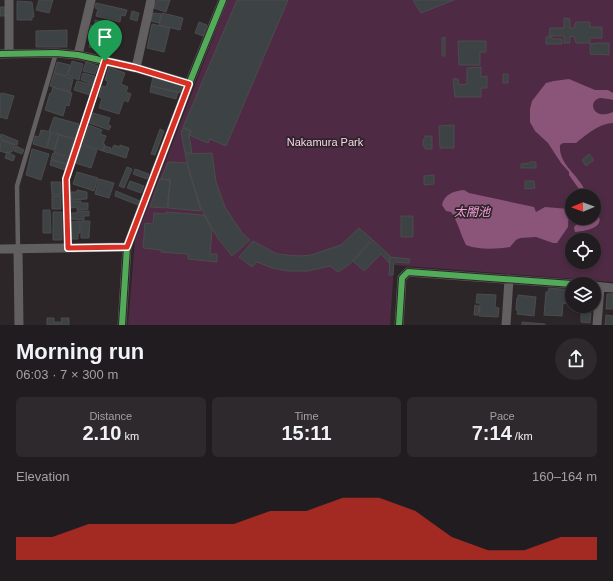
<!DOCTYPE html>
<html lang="en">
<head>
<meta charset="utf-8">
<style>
	body { margin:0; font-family:Arial,"Noto Sans JP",sans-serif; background:#2d292c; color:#f1f3f6; height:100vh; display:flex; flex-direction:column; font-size:15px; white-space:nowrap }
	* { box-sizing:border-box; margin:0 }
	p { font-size:13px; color:#a2a1a4 }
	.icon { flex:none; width:22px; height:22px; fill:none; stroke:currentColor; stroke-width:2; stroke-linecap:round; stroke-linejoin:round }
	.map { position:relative; height:325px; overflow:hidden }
	.drawer { display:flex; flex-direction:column; background:#211c1f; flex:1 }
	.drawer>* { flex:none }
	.needle { width:26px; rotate:269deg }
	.fabs { position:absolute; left:565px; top:189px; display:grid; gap:8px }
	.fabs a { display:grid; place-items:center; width:36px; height:36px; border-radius:50%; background:#211c1f; box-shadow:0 2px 6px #0003,0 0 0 1px #3e3a3d; font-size:20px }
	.pin { position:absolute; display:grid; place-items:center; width:34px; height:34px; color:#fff; margin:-41px -17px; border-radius:50% 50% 50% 0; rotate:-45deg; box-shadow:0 0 4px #0007 }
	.pin .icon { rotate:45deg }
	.round { display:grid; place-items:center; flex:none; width:42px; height:42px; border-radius:21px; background:#2d292c }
	.overview { display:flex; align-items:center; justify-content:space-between; height:68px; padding:0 16px }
	h1 { font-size:22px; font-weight:700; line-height:30px }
	.stats { display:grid; grid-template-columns:repeat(3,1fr); gap:6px; height:68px; padding:4px 16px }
	.stats div { display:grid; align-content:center; border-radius:6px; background:#2d292c; text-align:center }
	.stats b { font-size:20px; font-weight:700 }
	.stats small { font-size:11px; font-weight:400 }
	.stats p { font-size:11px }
	.chart { height:112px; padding:8px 16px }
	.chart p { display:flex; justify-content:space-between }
	.chart svg { width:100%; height:72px; margin-top:4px; fill:#d93025; opacity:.7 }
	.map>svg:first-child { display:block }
	.green { fill:#4f2a44; fill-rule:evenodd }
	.water { fill:#8b5479 }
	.building { fill:#3d4344; stroke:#4c4b4c }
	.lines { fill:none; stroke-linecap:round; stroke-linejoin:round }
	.service { stroke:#615f60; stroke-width:4.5 }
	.minor { stroke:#615f60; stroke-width:9 }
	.cycleway-casing { stroke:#2e242a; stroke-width:8 }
	.cycleway { stroke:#51ab58; stroke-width:6 }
	.route-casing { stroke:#fff; stroke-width:8 }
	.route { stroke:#d93025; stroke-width:5 }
	.labels { text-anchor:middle; stroke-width:3.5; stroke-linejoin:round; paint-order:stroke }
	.park-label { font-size:11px; fill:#f7d3ea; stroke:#2e242a }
	.water-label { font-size:12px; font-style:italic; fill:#f6a0d9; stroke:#2e242a }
</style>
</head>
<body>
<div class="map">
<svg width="613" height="325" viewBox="0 0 613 325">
	<rect width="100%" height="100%" fill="#2c2629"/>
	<path class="green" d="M228,0H613V282L394,265L390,325H128L135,240ZM572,196H594V218H572ZM572,240H594V262H572Z"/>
	<path class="water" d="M569,79L595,90H608L613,93V100C609,99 604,98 600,98C587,101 593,121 613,112V123C600,123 586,135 576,143H563L560,145C558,166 582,176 587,196H582L579,189L569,175V172L561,163L548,143L535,131L530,122V109L532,101L546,83L554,81Z
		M464,190L469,193L534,207L536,212L545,207L569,209L568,227L557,243H553L536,237L520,238L516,240L510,247C496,249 478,250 466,245C460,233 458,222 451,212L446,211L442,205C444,194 454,191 464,190Z
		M594,210C610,226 588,231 575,232L574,227L578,223L576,218H594Z"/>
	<path class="building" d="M39,0H53L49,13L36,10Z
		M157,0H170L166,12L154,8Z
		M237,0H288L226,146L210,139L208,143L189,135L191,131L183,127Z
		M413,0H454L421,13Z
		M17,1L32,2L34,17H32V20H17Z
		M96,3L127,10L125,16L121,15L120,22L96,16L98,9L95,8Z
		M0,7H5V16H0Z
		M132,11L139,13L137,21L130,19Z
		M153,13L161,14L159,23L151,21Z
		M162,13L183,18L180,30L159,25Z
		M564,18L570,19V28H574L576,22H590V27H602V38H590V43H576L574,36L570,37V43H564V36H549L550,28H564Z
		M95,20L115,25L114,29L116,30L114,39L112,38L108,52L89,47L91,37L89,36L91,25L94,26Z
		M199,22L207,25L203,36L195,33Z
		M152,24L170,28L164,52L147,48Z
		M67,30V47H36V31Z
		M445,37V56H442V38Z
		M546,37H552V39H562V44H546Z
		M458,41H486V52H480V65H459Z
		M597,43H609V55L590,54V44Z
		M72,61L83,64L79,80L68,76Z
		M57,62L70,65L67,76L54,73Z
		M86,62L98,66L95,74L83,71Z
		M109,67L125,73L121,84L128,87L126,92L131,94L128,102L124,100L119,114L99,108L102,98L99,97L102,86L106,87L108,81L105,80Z
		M481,67V77L487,76V88H481V97H455L453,79H458L459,85L467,84V68Z
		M54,73L73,79L70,92L50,86Z
		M83,73L95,76L94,84L81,80Z
		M503,74H508V83H503Z
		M153,77L180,83L182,87L180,93L151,86Z
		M77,81L93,85L90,95L74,90Z
		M151,86L178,92L176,99L150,92Z
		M53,87L72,93L69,106L66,105L63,116L45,110L50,93L51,94Z
		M2,93L14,96L7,119L0,117V94Z
		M93,113L110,118L108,125L111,126L109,130L89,123Z
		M54,117L79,124L75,139L49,131Z
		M89,125L102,130L100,134L106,136L103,144H105L103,151L83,144Z
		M454,125V148H440L439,126Z
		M183,128L190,131L189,135L192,153H185L181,132Z
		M160,129L164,131L155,155L151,154Z
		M41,130L51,132L46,148L33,144L35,136L39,137Z
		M51,133L59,135L54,150L47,148Z
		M1,134L18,141L17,145L0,139Z
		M59,135L74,139L69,157L54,152Z
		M425,136H432V149H425V145L423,146V140L425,139Z
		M1,140L15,145L12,152L10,151V153L7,152L6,153L0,151Z
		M82,145L97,150L91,168L75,163Z
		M114,145L120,147V145L129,148L126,158L110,153Z
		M16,146L24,150L22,154L14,151Z
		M105,146L111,148L109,153L103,151Z
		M32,149L49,154L41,180L26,175Z
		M7,152L15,156L13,161L5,158Z
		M53,153L68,158L66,164L51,159Z
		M212,153L216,182L225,207L242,233L250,240L232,256L217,237L202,210L190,175L185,154Z
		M589,154L594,160L586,166L582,160Z
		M51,160L66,164L65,170L50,165Z
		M168,162L187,163L201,211L168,208L170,180L161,179Z
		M530,162H536V168H521V164L530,163Z
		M127,167L132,169L124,188L119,186Z
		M135,169L149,174L147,179L133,174Z
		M77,172L98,178L94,191L73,184Z
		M434,175V184L424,185V176Z
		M99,179L114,183L109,198L95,194Z
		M160,179L170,180L167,208L150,207Z
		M130,181L144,186L141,193L127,188Z
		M525,181H534L535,188L525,189Z
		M51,182H61V195H52Z
		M77,190L87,192V199L71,200V192H77Z
		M116,191L140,201L138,205L115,196Z
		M52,196H61V209H52Z
		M71,201H81V203H88V209L77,210V207L71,208Z
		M43,210H50L51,233H43Z
		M77,211H89V216H84V220L71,219V213H77Z
		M53,212H62V240H53Z
		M166,212L204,215L212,230L210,254H217V262L188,259V254L161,252V250L143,248L145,223L153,224L154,213L166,214Z
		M401,216H413V237H401Z
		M80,221V233H78V239H71L70,222Z
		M81,221H90L89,238H81Z
		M359,228L372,239L350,264L338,272L330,266L308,271H288L272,268L257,262L252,267L239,257L253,241L277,254L299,256L311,255L341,245Z
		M373,240L390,256L389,263L381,254L364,271L353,261Z
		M390,257L410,259L409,263L394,262L393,275H389Z
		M549,288L572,290V298L569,297V304L563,303L562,316L544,315L546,292H548Z
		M477,294L496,295L495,307L499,308L498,317L479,316L480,303H476Z
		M607,294H613V309H606Z
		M518,295L536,297L534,316L517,314L518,311L516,310L517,298H518Z
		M475,305L479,306L478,315H474Z
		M581,312L591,313L590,323L581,322Z
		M606,315L613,316V325H605Z
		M47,318H54V322H62L61,318H69V325H47Z
		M522,322L545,324V325H522Z"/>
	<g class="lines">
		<path class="service" d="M67,248L66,179L105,61
			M18,249L17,186L56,53"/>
		<path class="minor" d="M9,0V54
			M0,54L56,53L78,55L136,68L189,84
			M78,55L91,0
			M136,68L151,0
			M0,249L127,247
			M18,249L19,325
			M594,286L613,288
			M122,325L127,247L189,84L223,0
			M399,325L402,278L408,272L572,284
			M506,325L509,279
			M597,325L600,287"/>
		<g class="cycleway-casing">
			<path id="cycleway" d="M0,54L56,53L78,55L136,68L189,84
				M122,325L127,247L189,84L223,0
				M399,325L402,278L408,272L572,284"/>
		</g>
		<use href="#cycleway" class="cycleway"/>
	</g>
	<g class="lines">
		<g class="route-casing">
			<path id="route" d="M105,61L136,68L189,84L127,247L68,248L66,179Z"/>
		</g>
		<use href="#route" class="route"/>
	</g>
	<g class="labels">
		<g class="park-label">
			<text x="325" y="146">Nakamura Park</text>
		</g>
		<g class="water-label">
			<text x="472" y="216">太閤池</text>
		</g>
	</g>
</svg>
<div class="fabs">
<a><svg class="needle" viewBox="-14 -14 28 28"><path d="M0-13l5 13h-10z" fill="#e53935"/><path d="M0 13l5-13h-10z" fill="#a2a1a4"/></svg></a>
<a><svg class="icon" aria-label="locate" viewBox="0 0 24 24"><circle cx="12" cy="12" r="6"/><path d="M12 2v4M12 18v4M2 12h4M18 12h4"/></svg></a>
<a><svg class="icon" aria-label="layers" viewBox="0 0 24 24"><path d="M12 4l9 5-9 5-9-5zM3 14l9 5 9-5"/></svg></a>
</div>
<div class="pin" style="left:105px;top:61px;background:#1e9e55"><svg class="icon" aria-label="arrive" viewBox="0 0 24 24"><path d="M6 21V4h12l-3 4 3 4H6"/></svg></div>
</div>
<section class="drawer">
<div class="overview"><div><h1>Morning run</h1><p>06:03 · 7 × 300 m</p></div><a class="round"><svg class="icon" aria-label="share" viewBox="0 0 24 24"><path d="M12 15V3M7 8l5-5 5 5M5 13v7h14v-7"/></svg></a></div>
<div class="stats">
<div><p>Distance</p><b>2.10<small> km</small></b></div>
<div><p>Time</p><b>15:11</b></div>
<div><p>Pace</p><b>7:14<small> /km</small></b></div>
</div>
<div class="chart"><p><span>Elevation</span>160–164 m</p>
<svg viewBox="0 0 160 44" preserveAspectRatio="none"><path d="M0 44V30L10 30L20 22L30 22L40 22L50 22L60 22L70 14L80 14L90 6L100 6L110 14L120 30L130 38L140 38L150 30L160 30V44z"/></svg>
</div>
</section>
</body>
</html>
